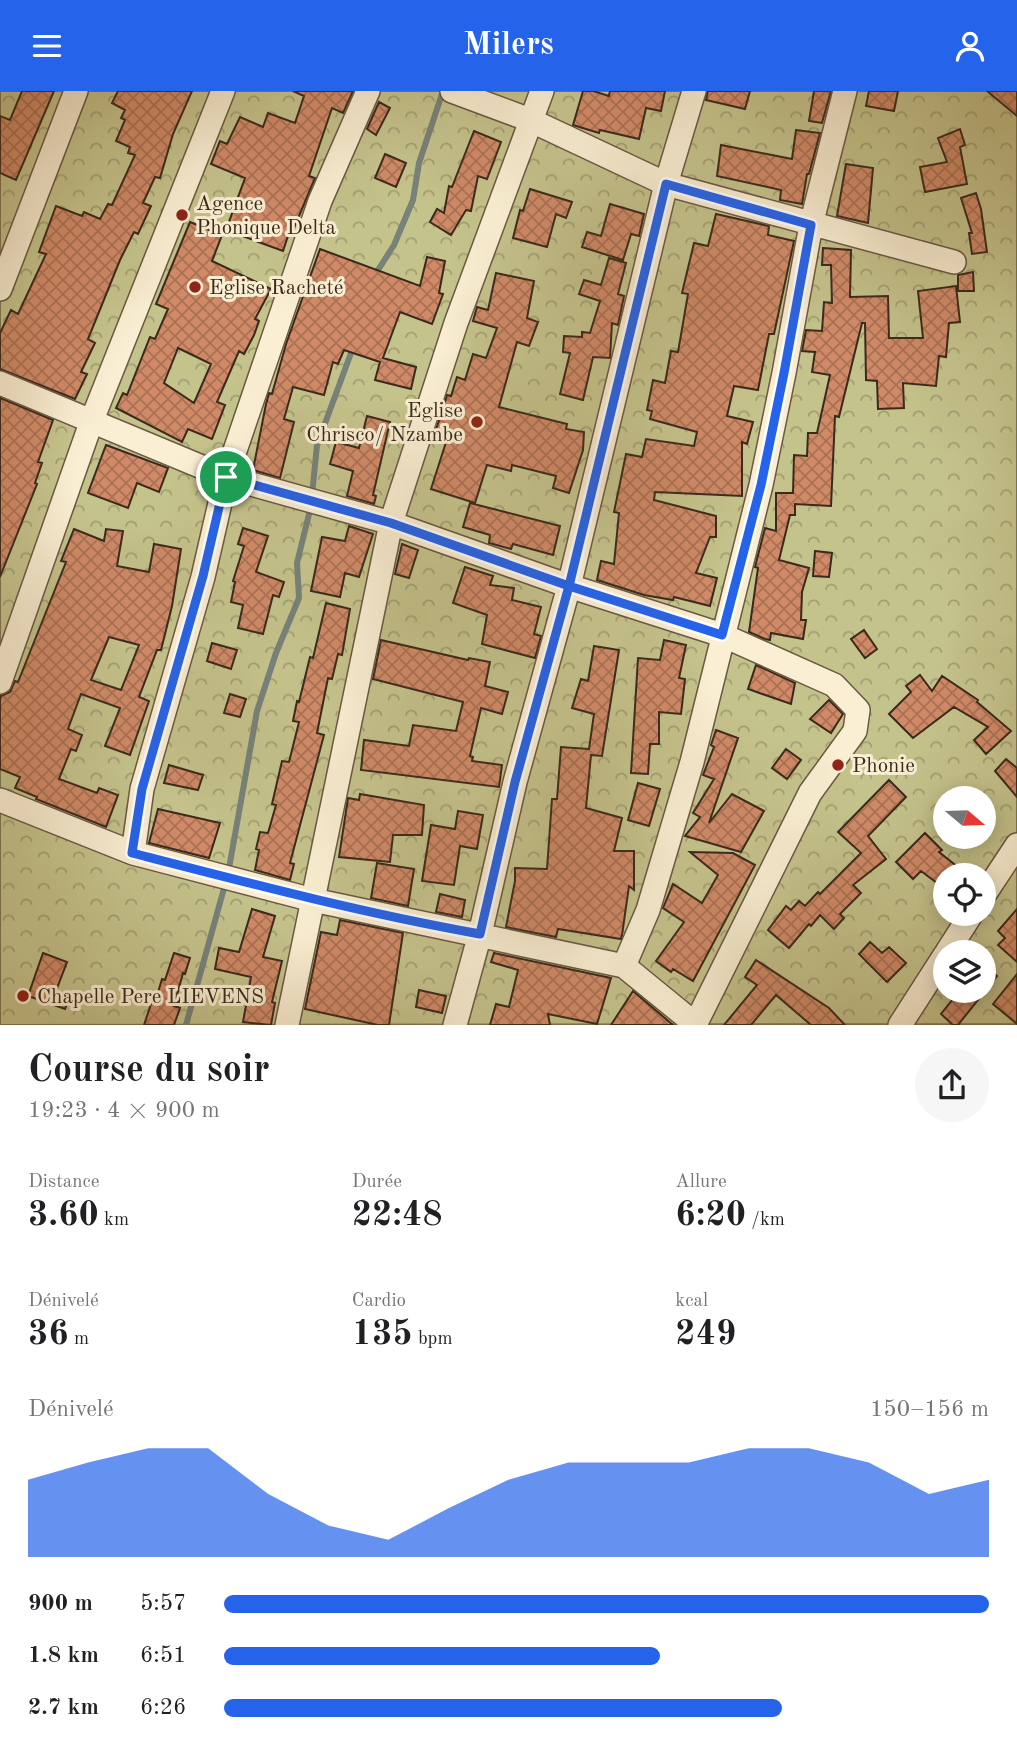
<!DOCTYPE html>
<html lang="fr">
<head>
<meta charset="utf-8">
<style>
	body { margin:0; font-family:"Old Standard TT",serif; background:#f6f6f6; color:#202124; height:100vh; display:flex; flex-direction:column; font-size:26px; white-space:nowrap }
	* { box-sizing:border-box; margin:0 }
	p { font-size:23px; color:#757577 }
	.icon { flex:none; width:38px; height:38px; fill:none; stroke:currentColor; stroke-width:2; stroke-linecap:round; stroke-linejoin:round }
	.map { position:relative; height:934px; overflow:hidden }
	.panel { display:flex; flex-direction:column; background:#fff; flex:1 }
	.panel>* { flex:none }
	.needle { width:46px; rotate:109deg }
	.fabs { position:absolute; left:933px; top:695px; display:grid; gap:14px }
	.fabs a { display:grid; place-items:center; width:63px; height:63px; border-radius:50%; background:#fff; box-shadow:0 4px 18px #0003; font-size:35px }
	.pin { position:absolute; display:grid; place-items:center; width:60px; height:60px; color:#fff; margin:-30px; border:4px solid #fff; border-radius:50%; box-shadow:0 2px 7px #0007 }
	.round { display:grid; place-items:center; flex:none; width:74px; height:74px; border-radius:37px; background:#f6f6f6 }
	.summary { display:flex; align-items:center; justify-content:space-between; height:119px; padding:0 28px }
	h1 { font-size:38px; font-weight:600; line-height:52px }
	.metrics { display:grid; grid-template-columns:repeat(3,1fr); gap:10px; height:119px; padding:7px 28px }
	.metrics div { display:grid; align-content:center }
	.metrics b { font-size:35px; font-weight:600 }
	.metrics small { font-size:19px; font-weight:400 }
	.metrics p { font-size:19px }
	.chart { height:196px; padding:14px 28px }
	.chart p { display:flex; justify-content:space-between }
	.chart svg { width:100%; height:126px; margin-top:7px; fill:#2563eb; opacity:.7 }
	ul { padding:0 28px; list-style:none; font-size:23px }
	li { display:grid; grid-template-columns:112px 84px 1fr; align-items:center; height:52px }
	li i { height:18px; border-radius:9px; background:#2563eb }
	header { display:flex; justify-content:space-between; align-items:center; height:91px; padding:0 28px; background:#2563eb; color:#fff; font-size:32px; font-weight:600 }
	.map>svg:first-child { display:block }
	.park { fill:url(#park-crowns); stroke:#807654; stroke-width:2; fill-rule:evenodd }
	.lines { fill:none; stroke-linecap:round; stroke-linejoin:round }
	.stream { stroke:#778279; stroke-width:6 }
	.building { fill:url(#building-cross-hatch); stroke:#3a291c; stroke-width:2; fill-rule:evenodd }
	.minor-casing { stroke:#6a5844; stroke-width:26 }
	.minor { stroke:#faefd3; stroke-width:23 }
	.route-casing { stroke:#fff; stroke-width:14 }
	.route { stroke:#2563eb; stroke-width:9 }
	.poi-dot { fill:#8f2418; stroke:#faefd3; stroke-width:2.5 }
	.labels { text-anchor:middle; stroke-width:6; stroke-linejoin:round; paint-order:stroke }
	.poi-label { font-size:21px; fill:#3a291c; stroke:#faefd3; text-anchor:start }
</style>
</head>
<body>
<header><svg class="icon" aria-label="menu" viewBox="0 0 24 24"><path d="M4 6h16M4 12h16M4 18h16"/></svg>Milers<svg class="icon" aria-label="person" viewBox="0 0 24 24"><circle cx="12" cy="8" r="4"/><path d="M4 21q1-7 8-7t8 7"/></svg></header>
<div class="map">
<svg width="1017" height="934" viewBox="0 0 1017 934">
	<defs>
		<pattern id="park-crowns" width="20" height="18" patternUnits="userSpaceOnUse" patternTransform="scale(1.75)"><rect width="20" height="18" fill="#c5c38c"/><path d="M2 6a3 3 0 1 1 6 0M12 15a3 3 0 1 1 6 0" fill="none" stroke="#a19e72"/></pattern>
		<pattern id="building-cross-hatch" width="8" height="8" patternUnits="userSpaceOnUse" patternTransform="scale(1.75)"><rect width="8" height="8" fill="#d08a67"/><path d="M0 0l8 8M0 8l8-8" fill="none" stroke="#aa7154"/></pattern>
	</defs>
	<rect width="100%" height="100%" fill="#f8e6bc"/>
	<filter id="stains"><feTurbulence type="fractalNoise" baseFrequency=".00286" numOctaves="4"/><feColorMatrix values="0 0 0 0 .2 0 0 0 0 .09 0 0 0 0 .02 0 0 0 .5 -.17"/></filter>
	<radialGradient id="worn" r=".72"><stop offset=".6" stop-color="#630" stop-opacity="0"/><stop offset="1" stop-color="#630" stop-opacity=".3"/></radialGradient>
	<path class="park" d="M0,0H1017V933L0,934ZM945,707H984V746H945ZM945,784H984V822H945ZM945,861H984V900H945Z"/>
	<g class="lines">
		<path class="stream" d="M373,187L394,154L413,109L419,72L443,0
			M312,404L317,354L354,254
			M186,934L228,783L257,620L276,562L299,507L297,472L311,415"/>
	</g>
	<path class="building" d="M22,0H54L16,89L0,82V25L10,29Z
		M118,0H192L173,43L160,87L155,86L143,112L151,115L138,143L134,141L120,169L88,248L95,252L81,281L87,283L75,308L0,278V242L11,219L18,223L46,163L39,161L56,115L82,125L84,121L100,128L108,113L112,114L135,64L128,62L130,56L116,50L125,29L121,27L125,19L112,12Z
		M293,0H353L343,22L332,17L309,85L315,87L294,137L291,136L283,160L226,139L245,87L211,73L220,50L227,53L240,26L263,36L268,22L295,32L304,5Z
		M583,0H593L609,5L610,0H665L661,20L646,17L639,48L600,39L599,42L573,34Z
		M708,0H750L745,18L706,9Z
		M814,0H831L822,32L809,30Z
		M869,0H898L894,20L866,15Z
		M987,0H1017V25Z
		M379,11L390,17L376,44L367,38Z
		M960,38L965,54L960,56L967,93L925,101L920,76L947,71L938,47Z
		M796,39L820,42L809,83H807L802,113L780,109L781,99L717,85L721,54L792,68Z
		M474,40L501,51L487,88L478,85L471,120L466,119L451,144L430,131L437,118L444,122L449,95L452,96Z
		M385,63L406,72L396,96L375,87Z
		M846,73L873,77L868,132L837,125Z
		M530,98L572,111L566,127L556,123L547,156L513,147L520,119L523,120Z
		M976,102L981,118L987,161L972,163L969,142H972L961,107Z
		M610,113L644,123L639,145L631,143L623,169L582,156L587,141L601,145Z
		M716,123L769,135L768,144L794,150L774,243H769L758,299L734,295L727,325L753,331L747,353L742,351V405L655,401L654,409L716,425V446H710L696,482L717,487L710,515L674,506L673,509L644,504L597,489L601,470L614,473L619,422L614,421L626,363L642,366L646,348L694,355L697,341L650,328L652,320L647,319L653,289L665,292L671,260L678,261L688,203L682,202L694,152L708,155Z
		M190,131L222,144L212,170L271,198L255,228L259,230L254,244L244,263L239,260L217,311L225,314L212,348L188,338L182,351L116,317L123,302L127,304L150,246L155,248L168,218L156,213ZM178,257L211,273L194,312L164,292Z
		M823,157L851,159L850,206L888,205L889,247H923L918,200L956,195L960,231L949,232L946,266L939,265L936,295L903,292L904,317L878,318L877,290L866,289L865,232H862L839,326L835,325L831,415L795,413V424H790L779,469L809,477L802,501L801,529H806L803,548L771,542L770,549L765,548L749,541L758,477L755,476L765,437L776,440V402H793L794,364L807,365L808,342H817L830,284L812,281L815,261L802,260L806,239L822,240L824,211L832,212L831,174H822Z
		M320,158L420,195L427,166L445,170L439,202L443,203L432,233L400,221L383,267L416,276L411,298L375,289L380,271L344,259L338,273L333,271L324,304L293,296L284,328L294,331L280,387L253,379L266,313L269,302L272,303L286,253Z
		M609,167L626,172L618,203L624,205L618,234L612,232L610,267L593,266L583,309L560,303L570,262L563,261L564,245L582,246V241L590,242L600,210L579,203L584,189L601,194Z
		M973,181L974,200H958V184Z
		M496,182L534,190L527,227L538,231L529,255L517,251L499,316L567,333L566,338L584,341L583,359L569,402L553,397L556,385L512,374L511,380L487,374L475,412L431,398L447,348L434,345L447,304L451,305L457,286L465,289L473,263L486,267L497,237L473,230L477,216L488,219Z
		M0,307L53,329L38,371L42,372L35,392L37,393L0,486Z
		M367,325L390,331L373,404L376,405L374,413L347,405L353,380L330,373L336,351L359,357Z
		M106,354L168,377L159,401L137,392L128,417L88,402Z
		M470,412L560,435L553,464L513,453L511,458L489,452L490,444L463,436Z
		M349,435L373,443L359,486L345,482L340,506L311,500L322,446L345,450Z
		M243,437L268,445L256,481L284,491L279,506L273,504L263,543L238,537L243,514L231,511L235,491L233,490L244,455L238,453Z
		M74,438L104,450L106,438L123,440L117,475L149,481L154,453L181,458L172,515L161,559H157L139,606L149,610L130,664L105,655L120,617L81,603L68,638L82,644L76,660L71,658L59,688L97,702L99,697L118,704L106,736L36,708L37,706L15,697L20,686L0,678V609L1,605L10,601L15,590L18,591L66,471L61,470ZM109,546L139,554L121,599L91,589Z
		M402,453L418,459L409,487L395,483Z
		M815,460L832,462L829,486L813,485Z
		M465,476L493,485L490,494L514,497L512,509L541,516L534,543L541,545L535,567L482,553L487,524L453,512Z
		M326,512L350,518L342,564L338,563L332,588L328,587L317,642L324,644L290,772L294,773L290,789L255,779L259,759L256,758L260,741L268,742L276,714L272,713L282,670L289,671L299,631L293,630L297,610L299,611L310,566L313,567Z
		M864,539L877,558L865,567L851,548Z
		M381,549L468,569L469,567L490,571L485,595L508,601L502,623L481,617L470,665L473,666L472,670L502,674L499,696L361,679L364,649L409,655L413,634L456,640L463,611L373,588Z
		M664,549L686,554L679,587L685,588L681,623L659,621V653H650L648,683L631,682L638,567L660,569Z
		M212,552L237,559L231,578L207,570Z
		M594,555L619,559L602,665L591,664L586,717L622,727L614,760H634V799L629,795L622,844L621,848L558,838L556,846L506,836L515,790V777L547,778L552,708H557L561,656L589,658L594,623L572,617L581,588L588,590Z
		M756,574L795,592L791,613L748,598Z
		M920,584L932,600L942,585L978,609L977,611L1011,640L986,663L974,649L988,636L954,616L913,647L889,623L911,601L906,595Z
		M230,603L246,608L240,626L224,622Z
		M829,609L843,623L831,642L810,628Z
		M716,639L738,647L709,732L732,703L764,720L741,761L685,745L700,726L693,722L714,688L703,684L714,656L711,654Z
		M786,658L801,669L787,688L772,677Z
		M1006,668L1017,677V706L995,680Z
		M169,674L203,684L198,699L164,692Z
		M889,689L906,706L868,745L886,768L853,794L861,802L840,823L844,827L834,838L820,824L811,835L809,833L789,857L768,839L786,815L791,819L799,810L805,815L818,801L820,803L861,762L838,741Z
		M638,692L660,698L649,735L628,729Z
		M360,703L424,714L422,744H393L390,771L339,766L348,707L359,709Z
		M158,718L220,732L209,767L149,752Z
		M458,720L483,724L477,758L460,755L454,794L422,790L431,734L455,738Z
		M925,742L942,759L939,761L968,784H945V798L921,780L913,788L896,771Z
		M690,761L733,762L755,774L693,890L673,878L671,881L656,870L684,831L663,817L673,793L702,812L718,784Z
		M377,772L414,778L408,815L371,807Z
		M440,803L465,809L462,826L436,821Z
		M252,818L275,825L263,866L282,870L272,911L275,912L271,934L243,931L251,886L215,878L219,857L239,861Z
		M1017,818V871L998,854L1005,847L998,840Z
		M340,829L403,842L389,934H378L305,918L321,841L337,844Z
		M870,851L882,862L889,856L906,872L887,891L859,863Z
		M43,862L67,871L56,900L70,905L65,918L28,905Z
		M174,862L190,867L185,883L183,882L174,915L180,917L174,934H144L153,907L156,908L162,888L165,889Z
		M494,862L611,887L597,933L548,923L550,934H490L496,913L509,916L518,879L491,871Z
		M756,869L829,917L845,934H811L776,904L751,934H724L757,894L745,886Z
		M988,877L997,885L958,934H953L941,923L957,903L961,907L967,900H984V881Z
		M1017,883V933L993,913Z
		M419,899L446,905L442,922L416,916Z
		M633,900L673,934H611Z"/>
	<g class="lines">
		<g class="minor-casing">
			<path id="minor" d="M452,0L530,29L666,93L954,171
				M0,198L76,0
				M0,292L226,386L391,432L569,495L722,544L834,594L858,619L855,640L810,702L695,934
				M0,591L92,329L223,0
				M0,709L133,762L313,809L624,875L695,933
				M133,762L142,698L203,486L226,386L320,110L368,0
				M984,804L1017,754
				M947,861L972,822
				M624,875L648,819L692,671L761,394L784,282L811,134L845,0
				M287,934L391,432L456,232L542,0
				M455,934L480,843L515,691L569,495L666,93L694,0
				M900,934L945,864"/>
		</g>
		<use href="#minor" class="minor"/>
	</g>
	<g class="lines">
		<g class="route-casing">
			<path id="route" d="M226,386L203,485L142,698L132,762C248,792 362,822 480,843L515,691L569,495L722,544L761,394L784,282L811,134L666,93L569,495L391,432L226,386"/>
		</g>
		<use href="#route" class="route"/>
	</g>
	<g class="poi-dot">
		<circle cx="182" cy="124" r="7"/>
		<circle cx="195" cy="196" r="7"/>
		<circle cx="477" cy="331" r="7"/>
		<circle cx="838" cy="674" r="7"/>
		<circle cx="23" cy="905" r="7"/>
	</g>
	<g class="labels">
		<g class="poi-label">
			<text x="196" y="119">Agence<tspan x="196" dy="24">Phonique Delta</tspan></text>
			<text x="209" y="203">Eglise Racheté</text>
			<text x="463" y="326" text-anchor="end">Eglise<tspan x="463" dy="24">Chrisco/ Nzambe</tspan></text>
			<text x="852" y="681">Phonie</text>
			<text x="37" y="912">Chapelle Pere LIEVENS</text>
		</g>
	</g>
	<rect width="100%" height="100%" filter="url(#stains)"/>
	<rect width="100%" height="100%" fill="url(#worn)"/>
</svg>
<div class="fabs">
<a><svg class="needle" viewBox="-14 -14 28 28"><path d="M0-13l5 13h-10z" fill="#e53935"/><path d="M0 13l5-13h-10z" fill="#757577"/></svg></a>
<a><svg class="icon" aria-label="locate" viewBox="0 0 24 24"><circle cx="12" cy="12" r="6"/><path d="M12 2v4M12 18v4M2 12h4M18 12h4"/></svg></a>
<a><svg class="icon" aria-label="layers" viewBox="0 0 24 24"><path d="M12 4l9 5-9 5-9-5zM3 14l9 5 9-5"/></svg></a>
</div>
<div class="pin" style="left:226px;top:386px;background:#1e9e55"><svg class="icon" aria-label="arrive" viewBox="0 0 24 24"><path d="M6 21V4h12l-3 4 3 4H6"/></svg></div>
</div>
<section class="panel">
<div class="summary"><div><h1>Course du soir</h1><p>19:23 · 4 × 900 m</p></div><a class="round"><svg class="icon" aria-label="share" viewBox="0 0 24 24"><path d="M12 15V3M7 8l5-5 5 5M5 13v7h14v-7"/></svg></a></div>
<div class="metrics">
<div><p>Distance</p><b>3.60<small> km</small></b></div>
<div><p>Durée</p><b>22:48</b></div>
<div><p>Allure</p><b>6:20<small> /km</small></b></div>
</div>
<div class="metrics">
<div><p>Dénivelé</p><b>36<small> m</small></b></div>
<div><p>Cardio</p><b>135<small> bpm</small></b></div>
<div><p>kcal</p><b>249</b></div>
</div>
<div class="chart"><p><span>Dénivelé</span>150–156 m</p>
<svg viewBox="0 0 160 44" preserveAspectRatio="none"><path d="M0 44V17L10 11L20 6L30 6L40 22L50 33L60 38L70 27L80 17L90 11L100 11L110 11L120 6L130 6L140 11L150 22L160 17V44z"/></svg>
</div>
<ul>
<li><b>900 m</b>5:57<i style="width:100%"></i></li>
<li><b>1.8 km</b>6:51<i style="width:57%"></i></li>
<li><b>2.7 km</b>6:26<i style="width:73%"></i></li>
</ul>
</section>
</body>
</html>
